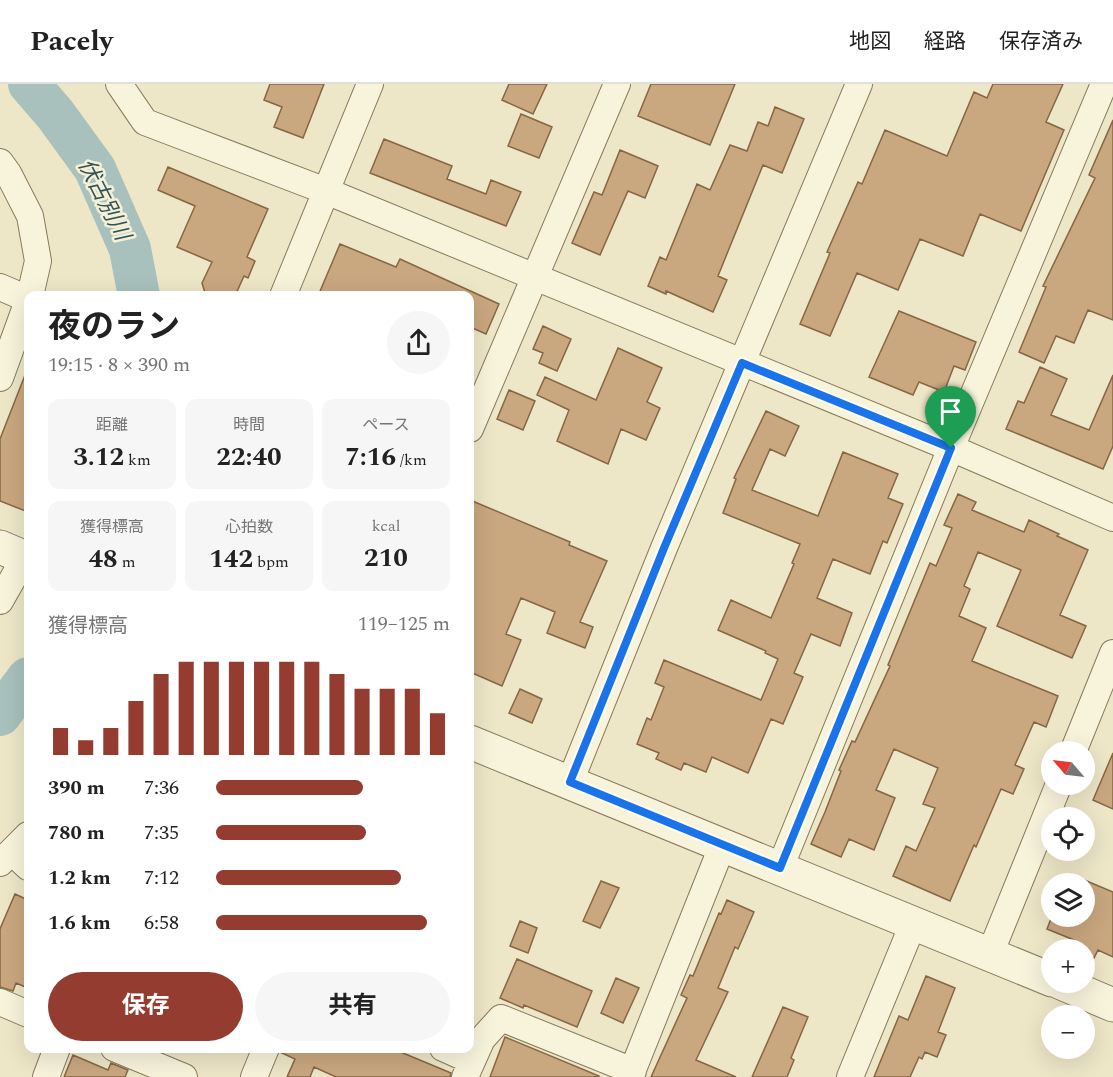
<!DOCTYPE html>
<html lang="ja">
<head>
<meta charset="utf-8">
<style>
	body { margin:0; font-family:Spectral,"Noto Sans JP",serif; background:#f6f6f6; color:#222; height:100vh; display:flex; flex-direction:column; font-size:22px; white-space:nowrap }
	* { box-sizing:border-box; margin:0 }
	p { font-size:20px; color:#767676 }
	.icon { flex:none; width:33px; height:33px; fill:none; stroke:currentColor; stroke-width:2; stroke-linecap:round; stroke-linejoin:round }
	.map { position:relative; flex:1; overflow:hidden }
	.drawer { position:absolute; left:24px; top:207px; width:450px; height:762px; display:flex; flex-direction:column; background:#fff; border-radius:12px; box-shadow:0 6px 24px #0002 }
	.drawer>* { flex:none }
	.needle { width:39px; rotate:298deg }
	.controls { position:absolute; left:1041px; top:657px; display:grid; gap:12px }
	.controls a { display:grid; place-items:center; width:54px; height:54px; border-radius:50%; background:#fff; box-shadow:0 6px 24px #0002; font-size:30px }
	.pin { position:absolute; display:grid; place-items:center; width:51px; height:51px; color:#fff; margin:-62px -26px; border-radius:50% 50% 50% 0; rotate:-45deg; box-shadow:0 0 6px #0007 }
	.pin .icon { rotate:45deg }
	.round { display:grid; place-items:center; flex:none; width:63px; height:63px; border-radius:32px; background:#f6f6f6 }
	.headline { display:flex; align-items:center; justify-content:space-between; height:102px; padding:0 24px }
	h1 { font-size:33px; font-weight:700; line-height:45px }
	.metrics { display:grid; grid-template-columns:repeat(3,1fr); gap:9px; height:102px; padding:6px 24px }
	.metrics div { display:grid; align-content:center; border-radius:12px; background:#f6f6f6; text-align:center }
	.metrics b { font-size:26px; font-weight:700 }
	.metrics small { font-size:16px; font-weight:400 }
	.metrics p { font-size:16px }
	.chart { height:168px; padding:12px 24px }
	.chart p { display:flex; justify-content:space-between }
	.chart svg { width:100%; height:108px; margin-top:6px; stroke:#953c30; stroke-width:6 }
	.cta { display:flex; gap:12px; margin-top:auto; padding:12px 24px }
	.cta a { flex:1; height:69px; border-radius:36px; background:#953c30; color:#fff; font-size:24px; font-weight:700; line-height:69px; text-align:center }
	.cta a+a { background:#f6f6f6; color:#222 }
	ul { padding:0 24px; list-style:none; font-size:20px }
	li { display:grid; grid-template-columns:96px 72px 1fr; align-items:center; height:45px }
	li i { height:15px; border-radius:8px; background:#953c30 }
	header { display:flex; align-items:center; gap:36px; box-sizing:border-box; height:84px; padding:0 30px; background:#fff; border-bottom:2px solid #e0e0e0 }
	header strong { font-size:28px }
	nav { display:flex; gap:33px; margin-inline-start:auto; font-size:21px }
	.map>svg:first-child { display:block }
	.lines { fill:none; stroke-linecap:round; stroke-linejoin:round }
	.river { stroke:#a8c1bd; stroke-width:42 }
	.building { fill:#c9a77f; stroke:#866744; stroke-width:1.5 }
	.minor-casing { stroke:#88795d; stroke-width:28 }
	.tertiary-casing { stroke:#88795d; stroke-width:35 }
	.minor { stroke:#f8f3db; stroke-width:26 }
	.tertiary { stroke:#f8f3db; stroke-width:33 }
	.route-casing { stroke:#fff; stroke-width:12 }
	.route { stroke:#1a73e8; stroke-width:8 }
	.labels { text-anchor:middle; stroke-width:5; stroke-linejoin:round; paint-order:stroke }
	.water-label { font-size:22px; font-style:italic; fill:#305558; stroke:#f4f0d7 }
</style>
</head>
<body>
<header>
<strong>Pacely</strong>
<nav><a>地図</a><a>経路</a><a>保存済み</a></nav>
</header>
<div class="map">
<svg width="1113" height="993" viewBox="0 0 1113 993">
	<rect width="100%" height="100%" fill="#ede6c7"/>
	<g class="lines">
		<path class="river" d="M29,0L55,30L95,85L130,165L139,212
			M0,631L28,594"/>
	</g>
	<path class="building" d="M270,0H324L303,54L274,43L282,23L264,16Z
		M509,0H547L533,30L502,16Z
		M651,0H735L710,61L638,32Z
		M993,0H1063L1046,38L1064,46L1021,147L980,130L963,172L920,155L898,206L857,189L830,252L800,240L830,169L827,168L858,98L862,100L885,46L947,72L974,8L987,14Z
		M775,23L804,35L782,89L763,81L718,192L727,196L713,228L666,207V210L648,202L660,173L666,176L697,100L710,106L730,61L747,67L758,38L768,42Z
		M521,30L552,43L539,74L508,62Z
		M1113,36V236L1088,226L1074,259L1056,252L1044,279L1019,268L1046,203L1043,202L1095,94L1089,91Z
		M384,55L452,82L447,95L486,110L491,96L521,108L506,142L370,89Z
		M620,66L658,82L645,114L628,107L600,171L572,159L594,108L602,111Z
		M168,83L268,125L247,173L255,177L248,194L244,192L235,212H206L202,199L212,178L177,163L195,122L158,106Z
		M340,160L396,183L400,175L499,220L486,250L470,243V212H318Z
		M899,227L976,258L965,286L954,282L944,308L919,298L913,311L869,293Z
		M543,242L571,255L557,287L539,279L543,269L533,265Z
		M618,264L662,284L647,318L660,324L646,356L621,345L608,380L557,357L569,326L537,311L545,293L596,316Z
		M1040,283L1067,295L1051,331L1089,346L1113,291V362L1103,385L1006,345L1018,317L1024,319Z
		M27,286H28V428L0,417V355Z
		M509,306L535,317L523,346L497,335Z
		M766,327L799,342L785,372L770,365L752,406L818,432L843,368L898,390L888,414L903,420L887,459L883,457L870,490L833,475L817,514L852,529L840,562L811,550L794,589L803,593L783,640L771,635L748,689L712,673L706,688L684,679L681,686L656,675L659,669L637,660L647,634L651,636L664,603L655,599L664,576L761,616L778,575L765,569L766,567L718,546L731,516L771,534L794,480L792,479L800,460L723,429L736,395L734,394Z
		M958,410L976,418L972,426L1024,448L1029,436L1059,450L1057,452L1088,466L1060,531L1086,542L1072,574L997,542L1021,486L978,468L964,502L970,505L959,532L986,544L972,577L1058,612L1046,643L1034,638L1015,681L1024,685L1013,710L1001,705L976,763L974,761L950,817L893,792L906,762L916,767L935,724L923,720L938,684L894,665L876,706L895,714L874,766L849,755L841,773L811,760L825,728L841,687L839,686L852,657L855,658L890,582L888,581L930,479L936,482L952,444L944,441Z
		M470,416L570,458L569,461L607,477L580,538L593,543L585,564L547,549L555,528L521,514L506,550L521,556L502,602L470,588Z
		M520,605L542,615L532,639L509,629Z
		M1113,669V725L1093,716Z
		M1070,790L1113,808V873L1098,866L1094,874L1084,870V866H1075L1071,864L1074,856L1047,845L1052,832H1084V800H1066Z
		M601,797L619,804L600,844L583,837Z
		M15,810L28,816V904L16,899L13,907L0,903V845Z
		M727,816L754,828L738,865L735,863L718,904L728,908L696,976L736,993H651L687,914L681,911L690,891L693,892L719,829L721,830Z
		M520,837L537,844L528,869L510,862Z
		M517,875L592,907L577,943L524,921L523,924L500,914Z
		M926,892L955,904L938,948L946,951L937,973L925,968L922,975L919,973L910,993H874L899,932L908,936Z
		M616,894L639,904L623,939L601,929Z
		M783,923L808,933L791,974L794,976L787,993H752Z
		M505,953L599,992V993H490Z
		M281,964H391L451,989L450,993H336L314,983L310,993H287L295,975L280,968Z
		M73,971L108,986L111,979L128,986L125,993H64Z"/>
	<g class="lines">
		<g class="minor-casing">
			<path id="minor" d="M119,0L145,38L326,107L951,364L1113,434
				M0,78L8,89L30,132L38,177L30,212
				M0,203L28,215
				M283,212L370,0
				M0,294L28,217
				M470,345L617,0
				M0,517L25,473
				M1073,668L1113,569
				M570,698L664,464L859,0
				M12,768L28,783
				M0,779L28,751
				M780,784L951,364L1104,0
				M990,870L1059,700
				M0,918L28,930
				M114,964L184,993
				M443,964L472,977
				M46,993L57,964
				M254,993L266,964
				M465,993L482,955L501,934L633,987
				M630,993L723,760
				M850,993L913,840"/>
		</g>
		<g class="tertiary-casing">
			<path id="tertiary" d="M0,463L28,475
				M470,658L1052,896
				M1059,898L1113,921"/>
		</g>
		<use href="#minor" class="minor"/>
		<use href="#tertiary" class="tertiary"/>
	</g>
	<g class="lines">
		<g class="route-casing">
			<path id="route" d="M742,279L951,364L780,784L570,698L664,464Z"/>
		</g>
		<use href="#route" class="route"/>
	</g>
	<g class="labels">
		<g class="water-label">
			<text transform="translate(105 115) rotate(63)" y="8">伏古別川</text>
		</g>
	</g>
</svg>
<div class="controls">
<a><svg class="needle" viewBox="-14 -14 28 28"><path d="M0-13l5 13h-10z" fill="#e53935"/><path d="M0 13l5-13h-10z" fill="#767676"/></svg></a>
<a><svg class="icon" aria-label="locate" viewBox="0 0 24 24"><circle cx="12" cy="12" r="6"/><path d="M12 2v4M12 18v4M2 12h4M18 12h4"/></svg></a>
<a><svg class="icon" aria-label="layers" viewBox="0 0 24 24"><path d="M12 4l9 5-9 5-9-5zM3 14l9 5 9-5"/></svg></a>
<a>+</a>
<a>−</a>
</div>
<div class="pin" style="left:951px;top:364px;background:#1e9e55"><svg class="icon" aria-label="arrive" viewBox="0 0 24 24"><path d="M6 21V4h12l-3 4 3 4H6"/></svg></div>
<section class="drawer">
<div class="headline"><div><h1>夜のラン</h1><p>19:15 · 8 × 390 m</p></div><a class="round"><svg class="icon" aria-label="share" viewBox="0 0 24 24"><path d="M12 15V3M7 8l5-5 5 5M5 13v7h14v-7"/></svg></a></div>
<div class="metrics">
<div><p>距離</p><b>3.12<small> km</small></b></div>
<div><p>時間</p><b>22:40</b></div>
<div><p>ペース</p><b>7:16<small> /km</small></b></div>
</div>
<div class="metrics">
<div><p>獲得標高</p><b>48<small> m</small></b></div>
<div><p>心拍数</p><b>142<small> bpm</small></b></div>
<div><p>kcal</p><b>210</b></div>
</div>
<div class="chart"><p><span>獲得標高</span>119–125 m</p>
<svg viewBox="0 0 160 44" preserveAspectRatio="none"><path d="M5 44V33M15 44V38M25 44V33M35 44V22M45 44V11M55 44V6M65 44V6M75 44V6M85 44V6M95 44V6M105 44V6M115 44V11M125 44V17M135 44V17M145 44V17M155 44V27"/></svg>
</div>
<ul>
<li><b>390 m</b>7:36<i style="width:63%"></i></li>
<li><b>780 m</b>7:35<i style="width:64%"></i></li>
<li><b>1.2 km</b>7:12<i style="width:79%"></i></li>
<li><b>1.6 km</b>6:58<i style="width:90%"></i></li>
</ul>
<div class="cta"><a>保存</a><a>共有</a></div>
</section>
</div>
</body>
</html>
